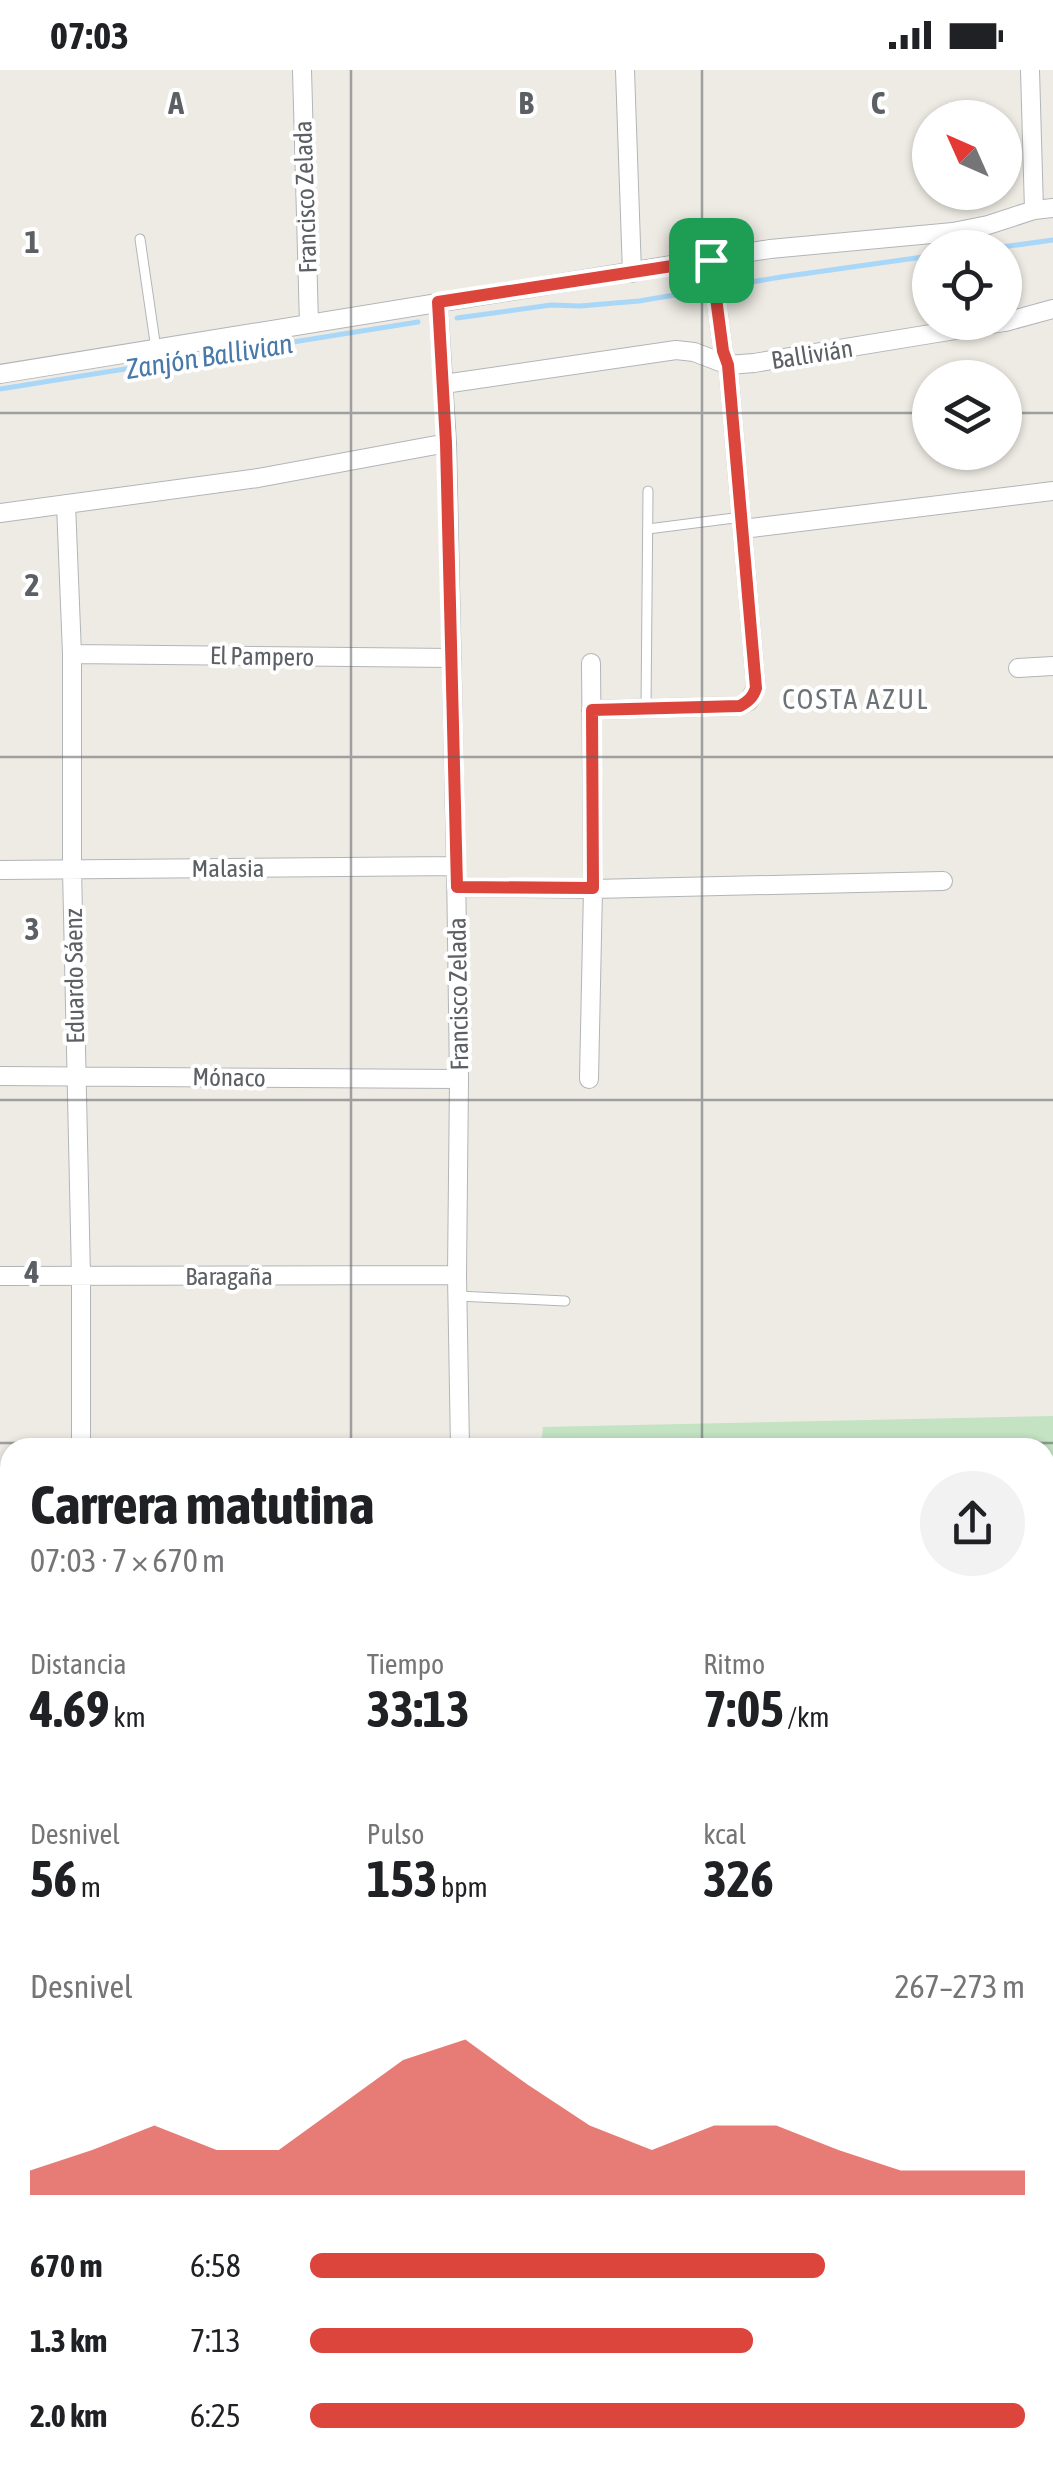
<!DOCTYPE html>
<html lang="es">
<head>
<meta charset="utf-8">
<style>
	body { margin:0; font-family:"Asap Condensed",sans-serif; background:#f2f2f2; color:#202124; height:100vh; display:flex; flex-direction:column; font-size:38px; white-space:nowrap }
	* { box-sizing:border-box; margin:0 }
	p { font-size:32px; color:#757577 }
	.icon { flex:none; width:55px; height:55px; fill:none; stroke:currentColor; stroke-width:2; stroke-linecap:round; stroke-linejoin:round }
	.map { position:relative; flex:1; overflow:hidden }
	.drawer { position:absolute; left:0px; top:1368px; width:1055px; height:1038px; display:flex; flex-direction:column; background:#fff; border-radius:30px 30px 0 0; box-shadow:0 2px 8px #0004 }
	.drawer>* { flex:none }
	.needle { width:65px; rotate:315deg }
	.fabs { position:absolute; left:912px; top:30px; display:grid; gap:20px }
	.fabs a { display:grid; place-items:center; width:110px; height:110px; border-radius:50%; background:#fff; box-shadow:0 2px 8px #0004; font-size:50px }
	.pin { position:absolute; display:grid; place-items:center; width:85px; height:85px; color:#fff; margin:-42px; border-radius:20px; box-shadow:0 5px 15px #0006 }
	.round { display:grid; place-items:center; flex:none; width:105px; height:105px; border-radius:52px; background:#f2f2f2 }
	.headline { display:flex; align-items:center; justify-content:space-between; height:170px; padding:0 30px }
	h1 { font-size:55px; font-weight:700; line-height:75px }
	.figures { display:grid; grid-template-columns:repeat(3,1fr); gap:15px; height:170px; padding:10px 30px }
	.figures div { display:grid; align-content:center }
	.figures b { font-size:50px; font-weight:700 }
	.figures small { font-size:28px; font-weight:400 }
	.figures p { font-size:28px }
	.chart { height:280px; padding:20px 30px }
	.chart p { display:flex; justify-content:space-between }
	.chart svg { width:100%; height:180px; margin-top:10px; fill:#dc453c; opacity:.7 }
	ul { padding:0 30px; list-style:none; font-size:32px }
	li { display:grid; grid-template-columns:160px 120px 1fr; align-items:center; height:75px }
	li i { height:25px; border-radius:12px; background:#dc453c }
	.status { display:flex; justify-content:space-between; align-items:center; height:70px; padding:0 50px; background:#fff; direction:ltr }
	.status svg { height:28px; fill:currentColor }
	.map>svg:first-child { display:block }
	.green { fill:#c3e3c3 }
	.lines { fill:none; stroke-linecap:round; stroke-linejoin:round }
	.stream { stroke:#a9d7f8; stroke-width:5 }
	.service-casing { stroke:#b2b5b8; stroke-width:11 }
	.minor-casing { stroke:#b2b5b8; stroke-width:20 }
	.service { stroke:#fff; stroke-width:9 }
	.minor { stroke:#fff; stroke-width:18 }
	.route-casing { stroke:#fff; stroke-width:20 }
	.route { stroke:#dc453c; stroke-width:12 }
	.grid { fill:none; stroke:#5c6064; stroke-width:2.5; stroke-opacity:0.55 }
	.labels { text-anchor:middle; stroke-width:8; stroke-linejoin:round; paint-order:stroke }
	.street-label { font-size:25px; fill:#5c6064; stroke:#fff }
	.water-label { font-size:28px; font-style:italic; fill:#4879a9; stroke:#fff }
	.neighbourhood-label { font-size:28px; letter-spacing:2.5px; fill:#6d7276; stroke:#fff }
	.grid-label { font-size:32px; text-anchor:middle; font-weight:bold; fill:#5c6064; stroke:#fff; stroke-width:8; stroke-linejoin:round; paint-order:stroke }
</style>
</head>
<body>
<div class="status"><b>07:03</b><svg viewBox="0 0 49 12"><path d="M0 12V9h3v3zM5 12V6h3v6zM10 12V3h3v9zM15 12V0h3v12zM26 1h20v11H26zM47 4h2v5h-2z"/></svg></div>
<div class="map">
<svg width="1053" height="2403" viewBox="0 0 1053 2403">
	<rect width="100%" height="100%" fill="#eeebe4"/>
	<path class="green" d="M1053,1346V1385H1045V1378H586L585,1369L566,1370L560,1377H541L543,1357Z"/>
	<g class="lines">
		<path class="stream" d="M995,178L1053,170
			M457,248L551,235L580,236L639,231L781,207L930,186
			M0,319L418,252"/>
		<g class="service-casing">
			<path id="service" d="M140,169L156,279
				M648,459L742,447
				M646,639L648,421
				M458,1226L565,1231"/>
		</g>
		<g class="minor-casing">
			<path id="minor" d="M302,0L309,254
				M625,0L632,203
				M1030,0L1034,140
				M438,232L447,373L456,796L459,1009L457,1205L460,1378
				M1005,252L1053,239
				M0,304L770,179L953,162L988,155L1034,140L1053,138
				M444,314L676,280L694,282L728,295L754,293L1004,252
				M66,434L72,584V799L81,1206V1378
				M0,443L258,408L447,373
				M743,459L1053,421
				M72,584L452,588
				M1018,598L1053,596
				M591,640L740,636L749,631L756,618L728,295L723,281L711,190
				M0,800L456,796
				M457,817L593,819L943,811
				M0,1006L459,1009
				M589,1009L593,819L591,593
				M0,1206L457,1205
				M0,1406L10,1405
				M0,1613H10
				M1045,1616H1053
				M1045,1811H1053
				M0,1816H10
				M1045,2022H1053
				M0,2025H10
				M563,2395V2403
				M731,2395V2403
				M905,2395V2403
				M55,2403V2395"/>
		</g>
		<use href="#service" class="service"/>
		<use href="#minor" class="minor"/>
	</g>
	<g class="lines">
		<g class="route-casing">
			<path id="route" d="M711,190L723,281L728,295L756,618C753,627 749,631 740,636L592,640L593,818L457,817L446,373L438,232Z"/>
		</g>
		<use href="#route" class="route"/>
	</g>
	<path class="grid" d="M351,0V1378M702,0V1378M0,343H930M1005,343H1053M0,687H1053M0,1030H1053M0,1373H1053M0,1716H10M1045,1716H1053M0,2060H10M1045,2060H1053M351,2395V2403M702,2395V2403"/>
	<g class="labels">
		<g class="street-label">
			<text transform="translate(305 127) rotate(-92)" y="9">Francisco Zelada</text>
			<text transform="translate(812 284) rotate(-9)" y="9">Ballivián</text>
			<text transform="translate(262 586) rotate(1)" y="9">El Pampero</text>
			<text x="228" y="807">Malasia</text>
			<text transform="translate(74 906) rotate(-91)" y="9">Eduardo Sáenz</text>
			<text transform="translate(458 924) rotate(-91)" y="9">Francisco Zelada</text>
			<text transform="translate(229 1007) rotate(1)" y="9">Mónaco</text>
			<text x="229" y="1215">Baragaña</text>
		</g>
		<g class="water-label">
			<text transform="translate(209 286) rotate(-9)" y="10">Zanjón Ballivian</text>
		</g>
		<g class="neighbourhood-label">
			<text x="856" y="639">COSTA AZUL</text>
		</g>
	</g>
	<g class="grid-label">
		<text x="176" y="44">A</text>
		<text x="526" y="44">B</text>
		<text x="878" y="44">C</text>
		<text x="32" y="183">1</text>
		<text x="32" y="526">2</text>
		<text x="32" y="870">3</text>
		<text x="32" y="1213">4</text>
	</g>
</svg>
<div class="fabs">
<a><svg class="needle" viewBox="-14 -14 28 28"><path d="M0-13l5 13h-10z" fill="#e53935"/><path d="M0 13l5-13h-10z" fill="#757577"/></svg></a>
<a><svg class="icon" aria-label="locate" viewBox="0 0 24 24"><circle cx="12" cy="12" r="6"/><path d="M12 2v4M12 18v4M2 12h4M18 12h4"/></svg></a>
<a><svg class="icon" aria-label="layers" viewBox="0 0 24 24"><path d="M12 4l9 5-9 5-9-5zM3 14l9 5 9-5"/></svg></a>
</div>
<div class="pin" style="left:711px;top:190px;background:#1e9e55"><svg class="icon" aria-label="arrive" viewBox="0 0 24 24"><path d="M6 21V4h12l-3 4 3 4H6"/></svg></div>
<section class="drawer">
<div class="headline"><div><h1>Carrera matutina</h1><p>07:03 · 7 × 670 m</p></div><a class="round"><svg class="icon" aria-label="share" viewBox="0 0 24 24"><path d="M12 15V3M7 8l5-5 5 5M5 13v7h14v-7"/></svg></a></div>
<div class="figures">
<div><p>Distancia</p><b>4.69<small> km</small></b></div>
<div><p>Tiempo</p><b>33:13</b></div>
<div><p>Ritmo</p><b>7:05<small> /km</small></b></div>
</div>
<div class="figures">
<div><p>Desnivel</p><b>56<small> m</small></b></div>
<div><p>Pulso</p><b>153<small> bpm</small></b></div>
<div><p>kcal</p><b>326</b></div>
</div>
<div class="chart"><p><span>Desnivel</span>267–273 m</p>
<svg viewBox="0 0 160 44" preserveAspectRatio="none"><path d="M0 44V38L10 33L20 27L30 33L40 33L50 22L60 11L70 6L80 17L90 27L100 33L110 27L120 27L130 33L140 38L150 38L160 38V44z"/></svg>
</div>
<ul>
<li><b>670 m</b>6:58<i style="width:72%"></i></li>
<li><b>1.3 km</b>7:13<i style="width:62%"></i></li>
<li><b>2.0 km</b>6:25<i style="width:100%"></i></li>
</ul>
</section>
</div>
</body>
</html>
